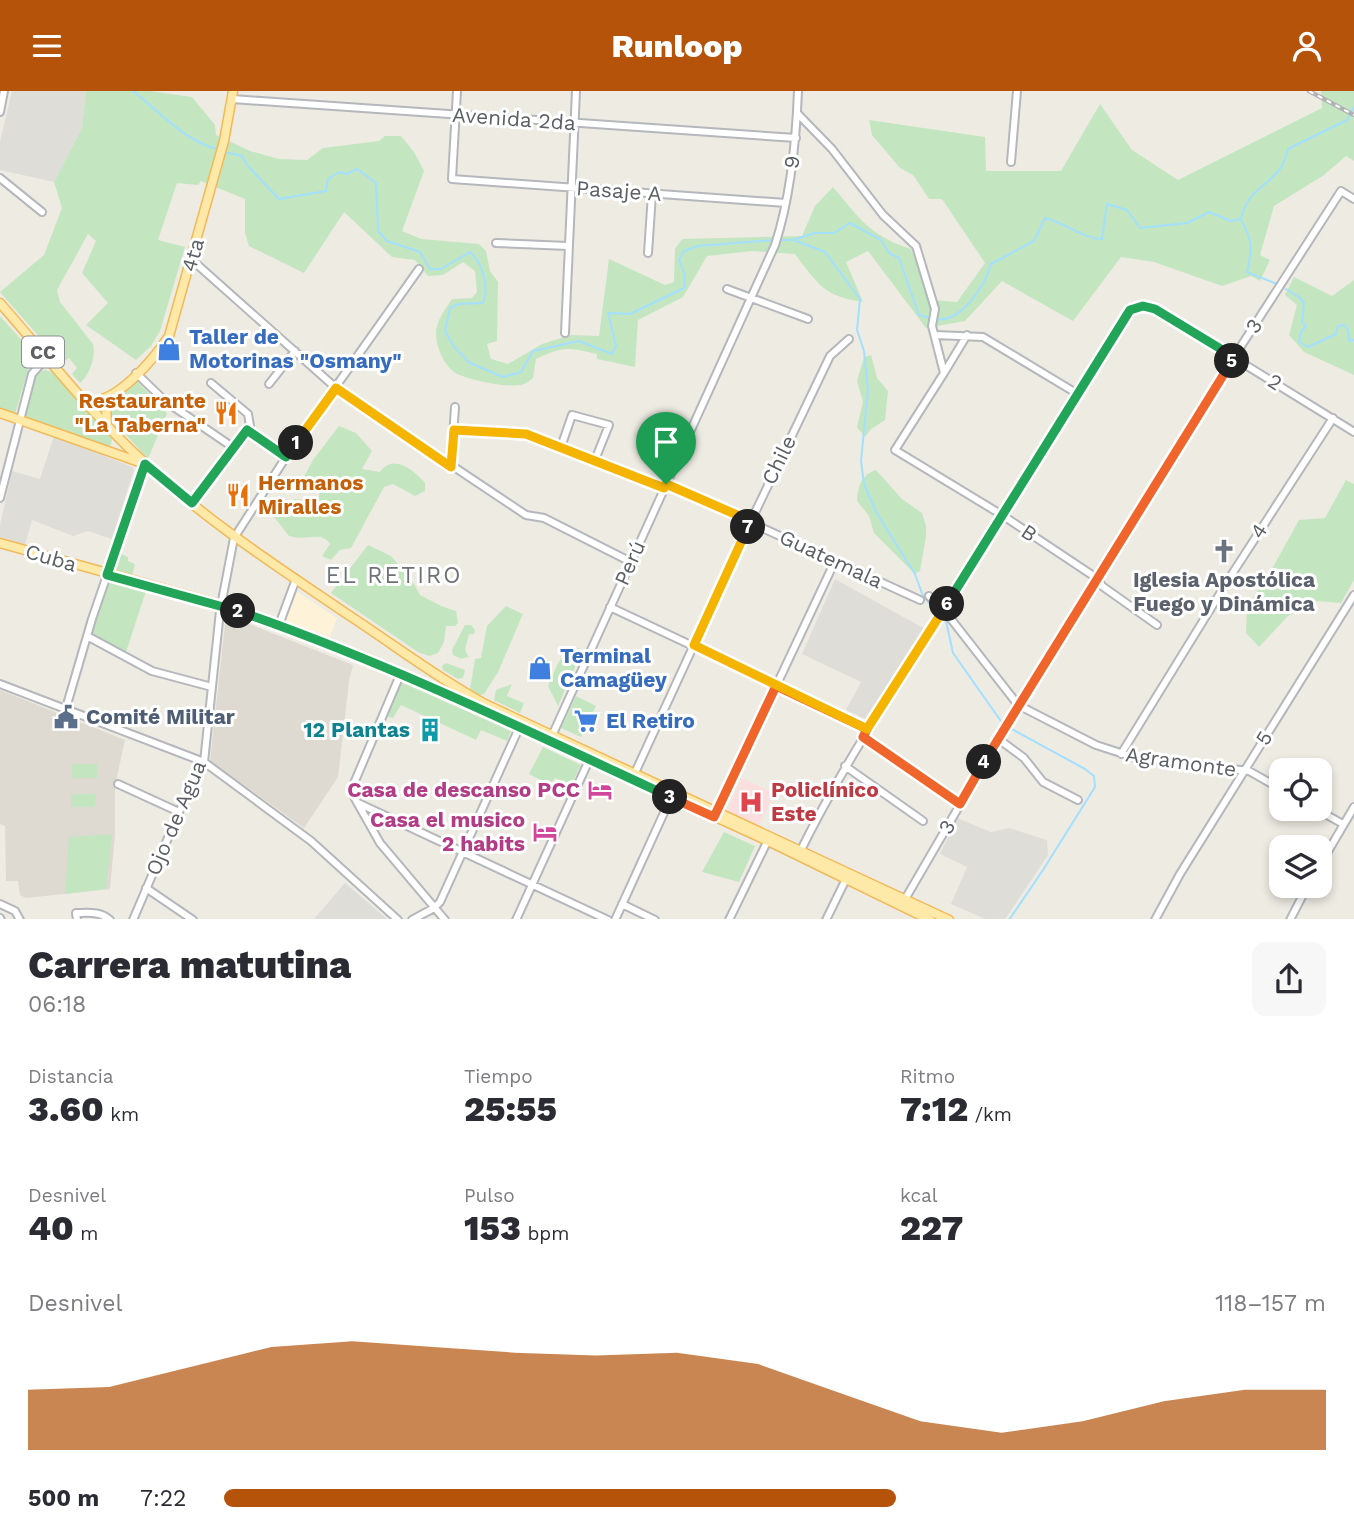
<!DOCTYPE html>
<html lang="es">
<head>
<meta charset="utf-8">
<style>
	body { margin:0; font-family:"Work Sans",sans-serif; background:#f7f7f7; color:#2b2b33; height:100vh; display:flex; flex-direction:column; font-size:26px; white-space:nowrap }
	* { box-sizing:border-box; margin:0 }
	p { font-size:23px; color:#7c7c81 }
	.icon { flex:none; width:38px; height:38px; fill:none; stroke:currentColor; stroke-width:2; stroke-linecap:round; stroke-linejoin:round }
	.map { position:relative; height:828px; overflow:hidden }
	.side { display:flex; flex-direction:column; background:#fff; flex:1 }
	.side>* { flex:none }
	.controls { position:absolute; left:1269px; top:667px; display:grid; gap:14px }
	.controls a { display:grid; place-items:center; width:63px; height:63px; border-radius:14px; background:#fff; box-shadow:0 4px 10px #0003; font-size:35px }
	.pin { position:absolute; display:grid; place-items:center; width:60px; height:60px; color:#fff; margin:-72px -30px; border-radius:50% 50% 50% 0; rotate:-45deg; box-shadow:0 0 7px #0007 }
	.pin .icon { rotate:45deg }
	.km { position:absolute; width:35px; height:35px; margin:-18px; border-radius:50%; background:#222; color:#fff; font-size:19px; line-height:35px; text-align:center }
	.round { display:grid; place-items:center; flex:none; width:74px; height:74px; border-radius:14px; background:#f7f7f7 }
	.overview { display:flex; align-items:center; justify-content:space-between; height:119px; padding:0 28px }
	h1 { font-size:38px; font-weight:800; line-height:52px }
	.figures { display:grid; grid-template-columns:repeat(3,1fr); gap:10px; height:119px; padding:7px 28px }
	.figures div { display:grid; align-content:center }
	.figures b { font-size:35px; font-weight:800 }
	.figures small { font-size:19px; font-weight:400 }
	.figures p { font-size:19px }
	.chart { height:196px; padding:14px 28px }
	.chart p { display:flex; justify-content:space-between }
	.chart svg { width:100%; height:126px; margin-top:7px; fill:#b45309; opacity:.7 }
	ul { padding:0 28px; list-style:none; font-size:23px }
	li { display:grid; grid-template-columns:112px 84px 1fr; align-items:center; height:52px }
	li i { height:18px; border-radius:9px; background:#b45309 }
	header { display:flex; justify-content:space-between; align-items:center; height:91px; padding:0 28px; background:#b45309; color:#fff; font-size:32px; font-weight:800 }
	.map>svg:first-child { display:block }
	.commercial { fill:#fef2d9 }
	.industrial { fill:#dfddd8 }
	.education { fill:#dedad1 }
	.medical { fill:#fbdfdf }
	.green { fill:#c3e6c0 }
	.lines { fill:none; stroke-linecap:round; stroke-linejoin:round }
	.stream { stroke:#a3dfff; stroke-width:2 }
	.minor-casing { stroke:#b4b7bb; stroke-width:10 }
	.major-casing { stroke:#f2b959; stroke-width:11 }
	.minor { stroke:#fff; stroke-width:6 }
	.major { stroke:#ffe9a8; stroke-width:8 }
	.rail-casing { stroke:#b2b3b4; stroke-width:4.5 }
	.rail { stroke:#fff; stroke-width:2; stroke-dasharray:5; stroke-linecap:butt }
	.split-1-casing { stroke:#fff; stroke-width:14 }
	.split-2-casing { stroke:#fff; stroke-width:14 }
	.split-3-casing { stroke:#fff; stroke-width:14 }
	.split-4-casing { stroke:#fff; stroke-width:14 }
	.split-5-casing { stroke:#fff; stroke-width:14 }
	.split-6-casing { stroke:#fff; stroke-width:14 }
	.split-7-casing { stroke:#fff; stroke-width:14 }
	.split-8-casing { stroke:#fff; stroke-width:14 }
	.split-1 { stroke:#f5b400; stroke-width:9 }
	.split-2 { stroke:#22a559; stroke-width:9 }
	.split-3 { stroke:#22a559; stroke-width:9 }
	.split-4 { stroke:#f0652b; stroke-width:9 }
	.split-5 { stroke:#f0652b; stroke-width:9 }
	.split-6 { stroke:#22a559; stroke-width:9 }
	.split-7 { stroke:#f5b400; stroke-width:9 }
	.split-8 { stroke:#f5b400; stroke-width:9 }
	.labels { text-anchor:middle; stroke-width:6; stroke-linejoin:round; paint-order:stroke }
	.shield { fill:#fff; stroke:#8c9092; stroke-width:2 }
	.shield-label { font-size:19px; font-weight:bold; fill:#5b6064 }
	.street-label { font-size:21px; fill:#5b6064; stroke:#fff }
	.shop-label { font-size:21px; font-weight:bold; fill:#366cbe; stroke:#fff; text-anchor:start }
	.food-label { font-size:21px; font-weight:bold; fill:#c56008; stroke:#fff; text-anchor:end }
	.worship-label { font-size:21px; font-weight:bold; fill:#5b616d; stroke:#fff }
	.service-label { font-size:21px; font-weight:bold; fill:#4e5e75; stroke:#fff; text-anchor:start }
	.culture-label { font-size:21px; font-weight:bold; fill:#0d838f; stroke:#fff; text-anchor:end }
	.hotel-label { font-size:21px; font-weight:bold; fill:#b23c85; stroke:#fff; text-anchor:end }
	.health-label { font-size:21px; font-weight:bold; fill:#be3a42; stroke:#fff; text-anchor:start }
	.neighbourhood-label { font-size:23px; letter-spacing:2px; fill:#6c7276; stroke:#fff }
</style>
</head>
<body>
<header><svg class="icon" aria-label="menu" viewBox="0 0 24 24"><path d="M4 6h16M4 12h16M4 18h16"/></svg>Runloop<svg class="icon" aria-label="person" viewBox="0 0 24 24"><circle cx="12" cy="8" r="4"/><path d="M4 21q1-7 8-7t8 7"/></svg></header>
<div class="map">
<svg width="1354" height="829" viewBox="0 0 1354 829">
	<rect width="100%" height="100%" fill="#eeebe3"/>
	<path class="commercial" d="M296,500L337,527L329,548L284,531Z"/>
	<path class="industrial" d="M12,0H86L82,37L54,91L0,79V51Z
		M54,345L132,376L134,379L112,448L88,440L73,445L32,429L25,454L0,446V434L12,380L40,388Z
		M835,488L925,538L867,629L846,619L861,591L802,563Z
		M957,727L991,741L1009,737L1047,749L1048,764L1005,828H985L951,813L967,776L940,763Z
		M345,792L387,828H314Z"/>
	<path class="education" d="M226,524L353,574L349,590L338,686L304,737L210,670Z
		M0,599L125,649L115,695V744L110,798L26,807L20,804L18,790H6L5,735L0,733Z"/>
	<path class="medical" d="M742,687L774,702L759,735L727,720Z"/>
	<path class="green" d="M86,0H150L192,6L215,34L216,44L250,60L279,68L307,69L323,57L379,50L385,45H401L414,61L424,80L402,140L421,148L479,153L486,160L490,180L498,191L497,250L487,253L491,268L508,273L542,253L571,244L599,245L609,168L665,194L674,191L675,158L682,148L802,145L815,115L833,96C860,128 870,145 911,158L933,209L957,211L985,172L942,108H929L913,84L900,77L872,44L869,29L985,46L986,80H1061L1100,13L1132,59L1178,89L1322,17L1321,0H1354V70L1346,65L1324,84L1274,115L1260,164L1270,169L1260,190L1251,185L1222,195L1154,171L1121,166L1073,230L1002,190L965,230L926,237L868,160L846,171L863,211C823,205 818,193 795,163L752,160L707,165L683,206L638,229L635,276L597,268V263C567,256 564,255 536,268L533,287C530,289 527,292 524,293C510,298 466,289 454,281C443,273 436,255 436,242C436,230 446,217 452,208L472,207L477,201L475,180L463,171L443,184L428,185L415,169L392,166L344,121L304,182L249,155L245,142V108L201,90L198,94L177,92L158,149L185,156L160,240L151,255L136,269L86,234L108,212L82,182L96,150L88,143L57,199L60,211L93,253C96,264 90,285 80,292L72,283L77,277L69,267L62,272L0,201L44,164L62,117L54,91L82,37Z
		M1294,186L1332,205L1354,189V284L1304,261L1289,244L1297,214L1285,204Z
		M0,225L33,262L15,323L0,318Z
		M871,264L877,287L888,300L885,329L871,338L865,346L857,336L863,311L857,290L864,266Z
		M45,279L52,281L109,341L112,348L111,354L104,355L24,327L35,287L38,281Z
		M134,287L167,322L148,368L109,325L112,308Z
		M339,335L356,342L372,360L362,378L380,381C393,362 414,379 425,392V400L415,405L393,393L384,396L351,457L340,459L331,469L322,465L330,453C320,439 307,451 289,445L274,426V421L283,418L295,408L315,410L319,405L320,399L301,391L313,369Z
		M876,379L902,408L922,422L926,435V446L920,480L915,483L874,442L869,425L857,410C858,395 861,384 876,379Z
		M1346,389L1354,393V489L1341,512L1318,510L1288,525L1259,556L1246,542L1247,515L1268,485L1299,429L1325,427Z
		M368,454L391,465L411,488L420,504L441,515L456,520L458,532L455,535H446L444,551L438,562L429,565L418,561L331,502Z
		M121,463L128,466V470L135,473L132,485L115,480Z
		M109,490L146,500L126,561L92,544Z
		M506,515L523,523L498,581L484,603L480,604L470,598L475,568L481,567L487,535Z
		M465,534H471L475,539L474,543H469L465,559L469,566L461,568L453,564L452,559Z
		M579,557L582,560L558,615L548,595C557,576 558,563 579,557Z
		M446,572L465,579L463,587L458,588L443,579L442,575Z
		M403,592L511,640L507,650L481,639L476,649L401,614L393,627L385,625L400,593Z
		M512,593L507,605L524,612L520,622L494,609L496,599Z
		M576,605L596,615L581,646L561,637Z
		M543,656L581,674L571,694L555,687L551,694L529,683Z
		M72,673H97V687H72Z
		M71,703H96L95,716H71Z
		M724,741L755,755L739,791L702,781Z
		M112,743L106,798L65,803L69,746Z"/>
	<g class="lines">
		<path class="stream" d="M133,0C161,22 184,50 220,59
			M225,61L242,65L247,74L279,108L326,100L328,88L339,81L347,83L357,78L376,92L378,140L387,150L420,161L430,178H441L470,161C483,173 489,195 483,212L458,213L450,217L445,240L454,256L470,272L503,286L521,281L533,260L579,250L612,263L616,255L608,222L630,223L684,197L685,184L679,169L684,160L698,155L775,149
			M1241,127C1249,98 1262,100 1279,79C1284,74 1286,65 1288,58L1347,29L1354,16
			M1241,129C1253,149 1252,159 1247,181L1277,193
			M780,149H793L815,142H834L850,132L881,149L889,162L899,167L919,224L930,227
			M796,150L825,161L860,208L857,239L864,260L868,299L861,370L864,393L876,421L915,483L923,505L939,523
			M1286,198L1299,206L1304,212L1302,231L1306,235L1301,241L1299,251L1308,256L1336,243L1338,235L1344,234L1348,239L1349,250L1354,249
			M935,228C961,233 985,194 991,173L1034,150L1045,127C1066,132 1081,147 1102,148L1107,113L1127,119L1140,137L1187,132L1209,121L1231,130L1241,128
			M943,527L946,530L953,562L1003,633
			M1008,636L1085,678L1094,685L1095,696L1043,779L1009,829"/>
		<g class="minor-casing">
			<path id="minor" d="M457,0L452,88L786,112
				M232,8L796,47
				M0,21L4,0
				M797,22L832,58L883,124L916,155L935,218L932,235L944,282L895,359L1002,424L1098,488L1102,495L1157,534
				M1011,71L1017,0
				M0,87L42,121
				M496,152L568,155
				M648,162L652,103
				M192,169L336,297L526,424L544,427L631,471
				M727,198L808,228
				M565,242L576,0
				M935,244L983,246L1076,302
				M136,282L165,310L234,357
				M944,282L967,244
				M269,293L295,260
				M247,339L286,366
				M454,339L525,343L664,397
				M561,356L572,324L609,334L595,369
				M451,376L455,316
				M666,393L920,509
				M0,407L32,283L47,266
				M192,413L250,335L248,323L211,292
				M929,505L944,519L1018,614L1096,654L1136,667L1249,680L1281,698
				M610,516L867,637
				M279,534L296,488
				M87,545L152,580L212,596
				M400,584L352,697L353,704L380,752L445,829
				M0,593L204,671L311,750L398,829
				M66,617L92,528L145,373
				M863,646L960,713
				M551,647L775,154C791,105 796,52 798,0
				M997,647L1024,667L1043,691L1078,709
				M1121,663L1232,483L1333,327
				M845,675L923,730
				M634,684L751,430L830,265L849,248
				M118,693L179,721
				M358,712L608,829
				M1316,718L1343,733
				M715,725L835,470
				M799,763C841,677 894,598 945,517C1007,418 1067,317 1130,219L1143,214L1155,218L1354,341
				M1320,774L1354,716
				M146,797L193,829
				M904,810L1018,614L1234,266L1341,100L1354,108
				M0,813L15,820L20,829
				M622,813L655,829
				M0,827L1,829
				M77,829L76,822C88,822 100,820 110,829
				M133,829L179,721L204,671L220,520L234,447L286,366L419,178
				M412,829L434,817L440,811L519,637
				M516,829L590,667
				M615,829L673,702
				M729,829L769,747
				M826,829L847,786
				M1155,829L1180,783L1354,504
				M1290,829L1308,794"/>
		</g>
		<g class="major-casing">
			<path id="major" d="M0,212C48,267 93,325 147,374C208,431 278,476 347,523C393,553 437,587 485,613L949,829
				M85,310C115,315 154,268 169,245L224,50L233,0
				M0,322L142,372
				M107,333L106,316L110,306
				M0,452L222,514L329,554L482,619L768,750L930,829"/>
		</g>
		<use href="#minor" class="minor"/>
		<use href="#major" class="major"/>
		<g class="rail-casing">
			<path id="rail" d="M1309,0L1354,24"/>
		</g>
		<use href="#rail" class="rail"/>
	</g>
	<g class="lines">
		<g class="split-1-casing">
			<path id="split-1" d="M296,352L336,297L451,376L454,339L526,343L664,397L666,393"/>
		</g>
		<g class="split-2-casing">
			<path id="split-2" d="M238,520L107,484L145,373L192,412L247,339L286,366L296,352"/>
		</g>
		<g class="split-3-casing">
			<path id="split-3" d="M238,520C386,571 528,640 670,706"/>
		</g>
		<g class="split-4-casing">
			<path id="split-4" d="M670,706L714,726L776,595L867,638L863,646L960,713L984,671"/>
		</g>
		<g class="split-5-casing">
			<path id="split-5" d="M984,671L1232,270"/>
		</g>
		<g class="split-6-casing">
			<path id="split-6" d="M947,513L1130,219L1143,215L1155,218L1234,266L1232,270"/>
		</g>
		<g class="split-7-casing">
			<path id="split-7" d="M748,436L694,554L867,638L947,513"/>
		</g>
		<g class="split-8-casing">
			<path id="split-8" d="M666,393L751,430L748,436"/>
		</g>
		<use href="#split-1" class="split-1"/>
		<use href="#split-2" class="split-2"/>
		<use href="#split-3" class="split-3"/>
		<use href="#split-4" class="split-4"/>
		<use href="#split-5" class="split-5"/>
		<use href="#split-6" class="split-6"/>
		<use href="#split-7" class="split-7"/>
		<use href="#split-8" class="split-8"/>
	</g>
	<defs>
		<g id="shop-bare" transform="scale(1.89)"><path d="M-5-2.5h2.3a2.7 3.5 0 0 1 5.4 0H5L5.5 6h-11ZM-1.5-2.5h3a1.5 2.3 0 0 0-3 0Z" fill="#3f7fe0" stroke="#fff" stroke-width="2.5" paint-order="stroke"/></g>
		<g id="restaurant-bare" transform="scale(1.89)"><path d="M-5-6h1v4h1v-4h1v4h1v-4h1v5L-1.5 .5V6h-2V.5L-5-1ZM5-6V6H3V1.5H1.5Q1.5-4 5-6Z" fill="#e8710a" stroke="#fff" stroke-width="2.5" paint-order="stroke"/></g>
		<g id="church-bare" transform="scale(1.89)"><path d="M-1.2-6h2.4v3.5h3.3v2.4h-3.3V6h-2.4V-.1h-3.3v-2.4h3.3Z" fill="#6b7280" stroke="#fff" stroke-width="2.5" paint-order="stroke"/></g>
		<g id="civic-bare" transform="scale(1.89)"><path d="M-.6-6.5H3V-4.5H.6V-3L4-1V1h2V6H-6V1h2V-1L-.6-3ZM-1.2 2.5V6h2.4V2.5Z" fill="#5c6f8a" stroke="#fff" stroke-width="2.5" paint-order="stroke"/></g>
		<g id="supermarket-bare" transform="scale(1.89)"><path d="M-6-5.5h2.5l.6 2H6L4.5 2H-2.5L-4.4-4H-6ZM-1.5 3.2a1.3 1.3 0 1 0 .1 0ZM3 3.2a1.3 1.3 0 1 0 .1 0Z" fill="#3f7fe0" stroke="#fff" stroke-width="2.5" paint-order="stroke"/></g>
		<g id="building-bare" transform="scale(1.89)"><path d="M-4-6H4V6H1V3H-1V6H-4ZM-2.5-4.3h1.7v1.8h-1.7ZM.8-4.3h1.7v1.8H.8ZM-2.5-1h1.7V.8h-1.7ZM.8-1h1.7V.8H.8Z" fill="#0f9aa8" stroke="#fff" stroke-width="2.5" paint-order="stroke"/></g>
		<g id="hotel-bare" transform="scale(1.89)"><path d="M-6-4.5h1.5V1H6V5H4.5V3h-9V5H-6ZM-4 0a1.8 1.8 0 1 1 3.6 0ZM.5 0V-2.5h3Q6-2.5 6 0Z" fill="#d1479c" stroke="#fff" stroke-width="2.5" paint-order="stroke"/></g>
		<g id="hospital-bare" transform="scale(1.89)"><path d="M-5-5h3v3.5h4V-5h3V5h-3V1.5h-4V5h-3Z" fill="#e0444e" stroke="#fff" stroke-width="2.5" paint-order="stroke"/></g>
	</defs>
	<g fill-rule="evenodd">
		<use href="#shop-bare" x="169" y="258"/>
		<use href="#restaurant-bare" x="226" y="322"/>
		<use href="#restaurant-bare" x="238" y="404"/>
		<use href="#church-bare" x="1224" y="460"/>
		<use href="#shop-bare" x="540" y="577"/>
		<use href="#civic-bare" x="66" y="626"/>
		<use href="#supermarket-bare" x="586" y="630"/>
		<use href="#building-bare" x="430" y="639"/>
		<use href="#hotel-bare" x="600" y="699"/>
		<use href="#hospital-bare" x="751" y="711"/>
		<use href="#hotel-bare" x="545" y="741"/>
	</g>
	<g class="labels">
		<rect class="shield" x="22" y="245.5" width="42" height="31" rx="5"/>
		<g class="shield-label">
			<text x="43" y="268">CC</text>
		</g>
		<g class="street-label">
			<text transform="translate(514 28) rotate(4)" y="7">Avenida 2da</text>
			<text transform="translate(792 71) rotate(-82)" y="7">9</text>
			<text transform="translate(619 100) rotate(4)" y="7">Pasaje A</text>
			<text transform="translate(193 164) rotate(-74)" y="7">4ta</text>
			<text transform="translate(1254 235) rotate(-57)" y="7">3</text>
			<text transform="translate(1275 291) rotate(32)" y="7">2</text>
			<text transform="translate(779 369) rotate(-64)" y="7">Chile</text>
			<text transform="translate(1259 440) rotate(-57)" y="7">4</text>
			<text transform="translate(1029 442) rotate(34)" y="7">B</text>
			<text transform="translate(51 467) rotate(16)" y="7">Cuba</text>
			<text transform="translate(831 468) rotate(25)" y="7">Guatemala</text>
			<text transform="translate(630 472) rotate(-66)" y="7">Perú</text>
			<text transform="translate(1264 647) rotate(-58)" y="7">5</text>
			<text transform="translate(1181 671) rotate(8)" y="7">Agramonte</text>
			<text transform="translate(176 727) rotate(-67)" y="7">Ojo de Agua</text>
			<text transform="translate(947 736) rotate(-60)" y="7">3</text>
		</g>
		<g class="shop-label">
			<text x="189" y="253">Taller de<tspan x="189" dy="24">Motorinas "Osmany"</tspan></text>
			<text x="560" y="572">Terminal<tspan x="560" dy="24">Camagüey</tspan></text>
			<text x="606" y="637">El Retiro</text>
		</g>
		<g class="food-label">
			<text x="206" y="317">Restaurante<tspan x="206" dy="24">"La Taberna"</tspan></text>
			<text x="258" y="399" text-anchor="start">Hermanos<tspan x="258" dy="24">Miralles</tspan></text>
		</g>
		<g class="worship-label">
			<text x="1224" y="496">Iglesia Apostólica<tspan x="1224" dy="24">Fuego y Dinámica</tspan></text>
		</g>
		<g class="service-label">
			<text x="86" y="633">Comité Militar</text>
		</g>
		<g class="culture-label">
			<text x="410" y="646">12 Plantas</text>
		</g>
		<g class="hotel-label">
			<text x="580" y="706">Casa de descanso PCC</text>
			<text x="525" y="736">Casa el musico<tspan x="525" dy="24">2 habits</tspan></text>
		</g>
		<g class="health-label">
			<text x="771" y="706">Policlínico<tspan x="771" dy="24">Este</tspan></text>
		</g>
		<g class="neighbourhood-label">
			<text x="394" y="492">EL RETIRO</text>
		</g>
	</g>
</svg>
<div class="controls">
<a><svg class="icon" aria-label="locate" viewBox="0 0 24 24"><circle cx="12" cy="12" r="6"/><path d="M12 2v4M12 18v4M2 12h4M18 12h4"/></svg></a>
<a><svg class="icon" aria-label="layers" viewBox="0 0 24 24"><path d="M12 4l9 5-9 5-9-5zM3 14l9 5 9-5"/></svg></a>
</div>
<div class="pin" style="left:666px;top:393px;background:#1e9e55"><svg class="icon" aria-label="arrive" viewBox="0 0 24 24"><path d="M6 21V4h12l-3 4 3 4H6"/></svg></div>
<b class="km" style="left:296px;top:352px">1</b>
<b class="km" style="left:238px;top:520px">2</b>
<b class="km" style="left:670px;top:706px">3</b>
<b class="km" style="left:984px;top:671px">4</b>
<b class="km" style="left:1232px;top:270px">5</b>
<b class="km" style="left:947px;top:513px">6</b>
<b class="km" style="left:748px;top:436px">7</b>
</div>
<section class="side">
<div class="overview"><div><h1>Carrera matutina</h1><p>06:18</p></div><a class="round"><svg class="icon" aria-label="share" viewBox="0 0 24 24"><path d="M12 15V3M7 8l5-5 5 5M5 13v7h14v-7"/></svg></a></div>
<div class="figures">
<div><p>Distancia</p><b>3.60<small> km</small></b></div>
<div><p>Tiempo</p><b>25:55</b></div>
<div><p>Ritmo</p><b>7:12<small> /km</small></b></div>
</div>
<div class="figures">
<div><p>Desnivel</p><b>40<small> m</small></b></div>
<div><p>Pulso</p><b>153<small> bpm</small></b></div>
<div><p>kcal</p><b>227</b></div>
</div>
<div class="chart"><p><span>Desnivel</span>118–157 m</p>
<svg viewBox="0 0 160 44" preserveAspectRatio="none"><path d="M0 44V23L10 22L20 15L30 8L40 6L50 8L60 10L70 11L80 10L90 14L100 24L110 34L120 38L130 34L140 27L150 23L160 23V44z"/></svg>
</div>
<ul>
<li><b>500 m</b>7:22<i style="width:61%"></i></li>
</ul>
</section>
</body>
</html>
